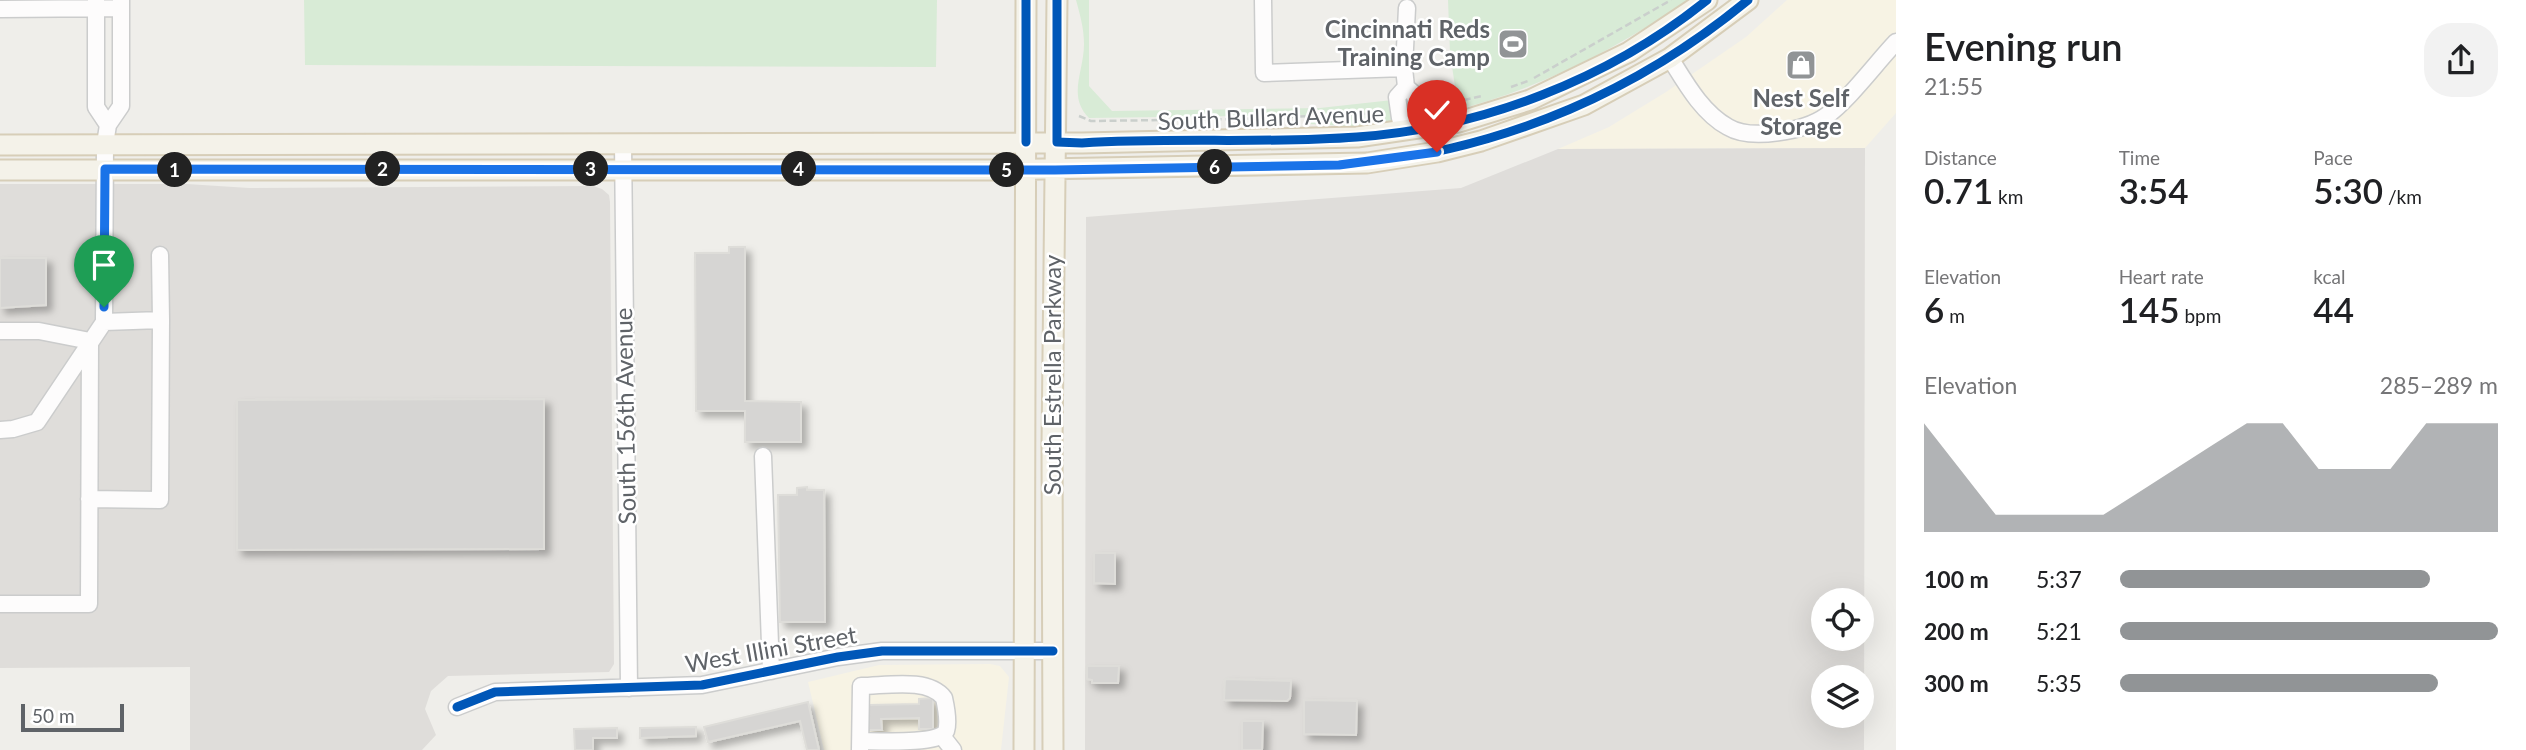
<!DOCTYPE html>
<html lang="en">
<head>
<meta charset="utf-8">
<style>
	body { margin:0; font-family:Lato,sans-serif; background:#f2f2f2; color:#202124; height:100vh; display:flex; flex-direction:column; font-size:26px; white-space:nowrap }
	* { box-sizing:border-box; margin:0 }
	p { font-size:23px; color:#757577 }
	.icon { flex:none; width:38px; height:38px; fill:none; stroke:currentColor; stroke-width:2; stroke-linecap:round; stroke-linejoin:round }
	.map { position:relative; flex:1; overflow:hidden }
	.side { display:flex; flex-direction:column; background:#fff; width:630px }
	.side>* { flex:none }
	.tools { position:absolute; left:1811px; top:588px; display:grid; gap:14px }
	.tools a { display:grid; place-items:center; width:63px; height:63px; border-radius:50%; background:#fff; box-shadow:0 7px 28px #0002; font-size:35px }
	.scale { position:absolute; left:21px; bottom:18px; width:103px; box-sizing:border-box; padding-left:7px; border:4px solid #5f6368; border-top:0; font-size:19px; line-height:24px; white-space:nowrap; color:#5f6368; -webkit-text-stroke:5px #fff; paint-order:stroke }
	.pin { position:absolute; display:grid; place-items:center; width:60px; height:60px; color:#fff; margin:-72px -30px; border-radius:50% 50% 50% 0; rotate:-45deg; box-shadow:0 0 7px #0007 }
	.pin .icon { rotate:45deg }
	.km { position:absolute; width:35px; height:35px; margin:-18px; border-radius:50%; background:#222; color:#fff; font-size:19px; line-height:35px; text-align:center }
	.round { display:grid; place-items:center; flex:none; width:74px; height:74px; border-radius:28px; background:#f2f2f2 }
	.headline { display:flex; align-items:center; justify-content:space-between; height:119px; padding:0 28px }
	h1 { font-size:38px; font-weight:600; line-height:52px }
	.stats { display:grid; grid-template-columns:repeat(3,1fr); gap:10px; height:119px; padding:7px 28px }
	.stats div { display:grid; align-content:center }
	.stats b { font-size:35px; font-weight:600 }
	.stats small { font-size:19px; font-weight:400 }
	.stats p { font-size:19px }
	.chart { height:196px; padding:14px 28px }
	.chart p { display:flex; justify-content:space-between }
	.chart svg { width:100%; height:126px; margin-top:7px; fill:#919496; opacity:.7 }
	ul { padding:0 28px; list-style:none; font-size:23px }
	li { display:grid; grid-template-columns:112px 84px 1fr; align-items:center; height:52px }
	li i { height:18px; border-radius:9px; background:#919496 }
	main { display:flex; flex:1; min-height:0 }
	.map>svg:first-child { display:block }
	.commercial { fill:#f7f3e4 }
	.industrial { fill:#dfddda; fill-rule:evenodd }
	.green { fill:#d8ebd6 }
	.building { fill:#d6d5d3; stroke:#deddd9; stroke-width:2; filter:url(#shadow) }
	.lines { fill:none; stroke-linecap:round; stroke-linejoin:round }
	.minor-casing { stroke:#cbcccc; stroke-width:19 }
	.major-casing { stroke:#d7ceb8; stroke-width:23 }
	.path { stroke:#cacfcc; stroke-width:2.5; stroke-dasharray:7 3.5; stroke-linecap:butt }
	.minor { stroke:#fdfcfc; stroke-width:16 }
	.major { stroke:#f4f2e9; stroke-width:19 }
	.cycleway-casing { stroke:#fff; stroke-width:13 }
	.cycleway { stroke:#0057b8; stroke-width:9 }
	.route-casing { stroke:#fff; stroke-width:14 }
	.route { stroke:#1a73e8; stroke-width:9 }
	.labels { text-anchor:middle; stroke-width:5; stroke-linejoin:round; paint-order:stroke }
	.poi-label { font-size:24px; font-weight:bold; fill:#5f6368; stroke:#fff; text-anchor:end }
	.street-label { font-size:24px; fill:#5f6368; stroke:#fff }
</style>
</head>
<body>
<main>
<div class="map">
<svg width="1896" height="750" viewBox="0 0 1896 750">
	<defs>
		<filter id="shadow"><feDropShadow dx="5.5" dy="5.5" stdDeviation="3.5" flood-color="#0004"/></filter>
	</defs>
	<rect width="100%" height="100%" fill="#efeeea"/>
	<path class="commercial" d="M1787,0H1896V113L1865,148L1558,149L1609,127L1666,92L1746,37Z
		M990,664L1000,666L1009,677L1001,750H824L808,682L879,665Z"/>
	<path class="industrial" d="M1865,148L1864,750H1085L1086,217L1461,188L1558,149ZM1824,600H1862V639H1824ZM1824,677H1862V716H1824Z
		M0,184H187L249,188L593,186L602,189L609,195L610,202L614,664L609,672L448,676L431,691L425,709L436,735L422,750H190V667L0,668Z"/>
	<path class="green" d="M304,0H937L936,67L305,65Z
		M1076,0H1089V86L1112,111L1320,108L1456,93L1450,53L1448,0H1688C1592,66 1487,114 1370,125C1349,128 1327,124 1306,124L1305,115L1089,118C1067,96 1084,72 1084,44C1084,28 1080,15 1076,0Z"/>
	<path class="building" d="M729,247H745V401L801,402V442H745V411H696L695,253H729Z
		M0,258H46V305L0,308Z
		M544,399V549L237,550V400Z
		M807,487V490H824L825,622H780L778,495H797V488Z
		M1094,553H1115V584L1094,583Z
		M1087,666H1119L1118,683H1092V680L1087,679Z
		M1225,679L1291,681L1290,698L1287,701L1224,700Z
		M933,698V729H919V718L881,719L882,730H868V705L919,704V699Z
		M1304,700L1357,701L1356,735L1304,734Z
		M808,702L819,750H807L800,721L708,742L704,727Z
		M1242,721H1263L1262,750H1242Z
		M696,727V736L640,738V728Z
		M617,728V738H593V750H575L574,729Z"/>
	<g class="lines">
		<g class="minor-casing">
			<path id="minor" d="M96,0V107L108,125
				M1263,0L1264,73L1404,68L1407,8
				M0,9L121,8
				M1670,58C1685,82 1702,113 1728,127C1751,141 1805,131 1826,116C1848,101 1876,63 1896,42
				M1404,68L1406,87L1397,97L1400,118L1411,121
				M1406,87L1414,94L1419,109L1411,121L1413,129
				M623,144L629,688
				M104,322L161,320L160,255
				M0,331H39L90,341L89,604H0
				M0,430L13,429L37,422L104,322L105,144L108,125L121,106V0
				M763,456L771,671
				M89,499L160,500L161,320
				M457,707L495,692L702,685L838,657L882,651H1053
				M942,736L953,750
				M860,750L861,686C885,686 928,677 944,698C946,707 949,722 946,731C941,745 875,741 861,741"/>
		</g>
		<g class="major-casing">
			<path id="major" d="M0,145L1082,143L1357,137L1459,122L1530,100L1629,52L1707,0
				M0,170H992L1367,163L1437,152L1481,141L1584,105L1670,58L1748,0
				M1024,750L1026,0
				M1053,750L1052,444L1057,0"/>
		</g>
		<path class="path" d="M1534,78L1671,0
			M1511,87L1528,81
			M1433,107L1482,96
			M1079,116L1091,121L1240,119L1385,113"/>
		<use href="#minor" class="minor"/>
		<use href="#major" class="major"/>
		<g class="cycleway-casing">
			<path id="cycleway" d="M1057,0V142L1082,143C1174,137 1266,144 1357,137C1483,128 1609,79 1707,0
				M1026,142V0
				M1055,170C1122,168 1189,167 1257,166C1294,165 1331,167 1368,163C1509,146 1638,91 1748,0
				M457,707L495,692L702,685L838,657L882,651H1053"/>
		</g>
		<use href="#cycleway" class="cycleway"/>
	</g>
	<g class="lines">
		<g class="route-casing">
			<path id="route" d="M104,307L105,169L1055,170L1339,165L1437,152"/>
		</g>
		<use href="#route" class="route"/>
	</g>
	<defs>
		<g id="stadium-square" transform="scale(1.575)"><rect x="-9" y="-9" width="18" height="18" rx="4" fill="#919496" stroke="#fff"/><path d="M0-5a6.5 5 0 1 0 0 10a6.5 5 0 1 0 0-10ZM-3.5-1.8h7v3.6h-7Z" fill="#fff"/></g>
		<g id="shop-square" transform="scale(1.575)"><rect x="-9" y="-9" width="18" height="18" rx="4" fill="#919496" stroke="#fff"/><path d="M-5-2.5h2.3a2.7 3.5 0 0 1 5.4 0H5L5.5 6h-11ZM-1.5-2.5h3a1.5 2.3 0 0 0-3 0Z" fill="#fff"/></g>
	</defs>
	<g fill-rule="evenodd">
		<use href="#stadium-square" x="1513" y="44"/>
		<use href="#shop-square" x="1801" y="65"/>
	</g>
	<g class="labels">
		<g class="poi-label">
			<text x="1490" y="38">Cincinnati Reds<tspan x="1490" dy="28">Training Camp</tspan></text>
			<text x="1801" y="107" text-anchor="middle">Nest Self<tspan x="1801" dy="28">Storage</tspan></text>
		</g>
		<g class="street-label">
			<text transform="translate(1271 118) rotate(-2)" y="8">South Bullard Avenue</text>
			<text transform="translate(1053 375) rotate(-90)" y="8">South Estrella Parkway</text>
			<text transform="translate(626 416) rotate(-91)" y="8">South 156th Avenue</text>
			<text transform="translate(771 650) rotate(-10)" y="8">West Illini Street</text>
		</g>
	</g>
</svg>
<div class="tools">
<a><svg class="icon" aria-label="locate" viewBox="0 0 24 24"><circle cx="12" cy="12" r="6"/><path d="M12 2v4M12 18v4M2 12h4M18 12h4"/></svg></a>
<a><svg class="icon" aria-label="layers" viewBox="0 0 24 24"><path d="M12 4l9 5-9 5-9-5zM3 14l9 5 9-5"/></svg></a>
</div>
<div class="scale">50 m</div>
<div class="pin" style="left:104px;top:307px;background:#1e9e55"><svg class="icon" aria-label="arrive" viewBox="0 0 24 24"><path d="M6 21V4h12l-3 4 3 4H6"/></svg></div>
<div class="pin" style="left:1437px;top:152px;background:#d93025"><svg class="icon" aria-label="check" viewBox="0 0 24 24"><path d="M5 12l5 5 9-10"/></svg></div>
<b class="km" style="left:175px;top:170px">1</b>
<b class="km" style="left:383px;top:169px">2</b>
<b class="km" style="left:591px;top:169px">3</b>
<b class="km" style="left:799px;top:169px">4</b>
<b class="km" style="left:1007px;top:170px">5</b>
<b class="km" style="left:1215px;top:167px">6</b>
</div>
<section class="side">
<div class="headline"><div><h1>Evening run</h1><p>21:55</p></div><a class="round"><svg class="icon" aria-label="share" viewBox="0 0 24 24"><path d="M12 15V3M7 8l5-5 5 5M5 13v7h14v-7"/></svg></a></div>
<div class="stats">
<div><p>Distance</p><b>0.71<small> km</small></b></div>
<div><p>Time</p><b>3:54</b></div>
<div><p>Pace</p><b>5:30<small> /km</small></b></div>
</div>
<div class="stats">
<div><p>Elevation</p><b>6<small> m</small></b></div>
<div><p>Heart rate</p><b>145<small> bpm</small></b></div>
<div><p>kcal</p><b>44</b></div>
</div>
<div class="chart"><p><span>Elevation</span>285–289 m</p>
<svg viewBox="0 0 160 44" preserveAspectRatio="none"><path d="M0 44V6L10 22L20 38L30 38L40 38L50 38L60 30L70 22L80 14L90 6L100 6L110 22L120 22L130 22L140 6L150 6L160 6V44z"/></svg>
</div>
<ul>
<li><b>100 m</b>5:37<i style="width:82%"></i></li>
<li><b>200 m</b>5:21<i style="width:100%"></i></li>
<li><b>300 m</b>5:35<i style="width:84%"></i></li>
</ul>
</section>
</main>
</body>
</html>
